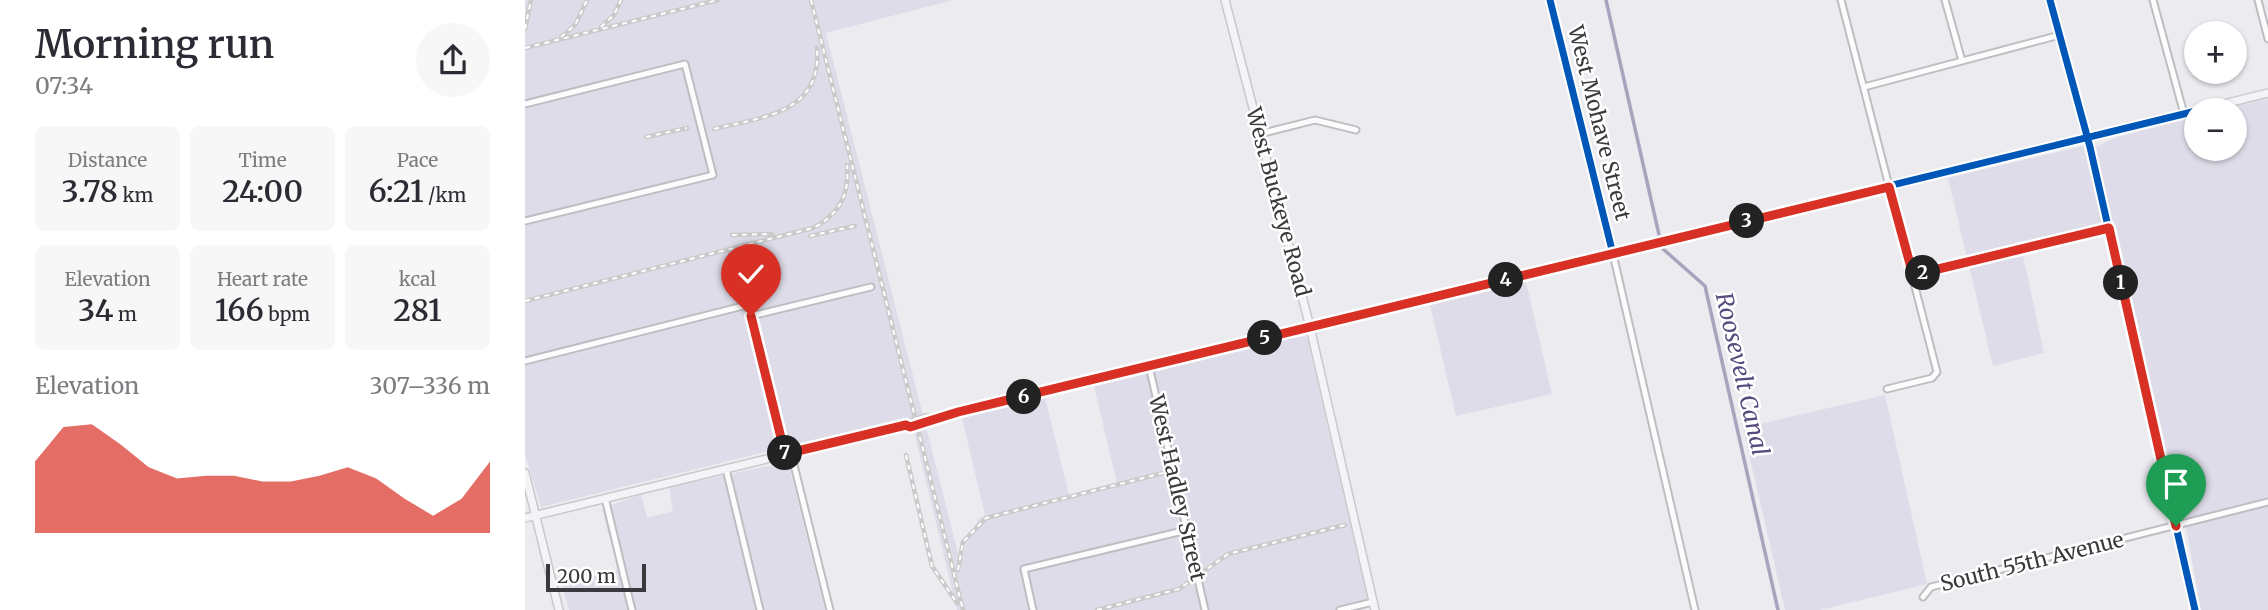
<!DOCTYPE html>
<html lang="en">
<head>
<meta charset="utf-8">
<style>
	body { margin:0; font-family:Merriweather,serif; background:#f7f7f7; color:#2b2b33; height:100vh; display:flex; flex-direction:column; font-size:26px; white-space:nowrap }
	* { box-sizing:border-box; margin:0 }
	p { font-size:23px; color:#7c7c81 }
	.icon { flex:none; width:38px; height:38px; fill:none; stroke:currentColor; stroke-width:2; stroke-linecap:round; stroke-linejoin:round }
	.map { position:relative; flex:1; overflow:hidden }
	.details { display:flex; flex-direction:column; background:#fff; width:525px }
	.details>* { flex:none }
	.fabs { position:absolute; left:1659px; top:21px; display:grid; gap:14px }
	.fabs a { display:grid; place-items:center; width:63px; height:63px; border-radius:50%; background:#fff; box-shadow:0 2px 5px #0004; font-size:35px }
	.scale { position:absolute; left:21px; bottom:18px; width:100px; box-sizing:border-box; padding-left:7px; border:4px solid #3a3a3e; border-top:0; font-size:19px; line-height:24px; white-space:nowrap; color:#3a3a3e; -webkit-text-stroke:5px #fff; paint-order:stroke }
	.pin { position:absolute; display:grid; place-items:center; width:60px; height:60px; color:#fff; margin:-72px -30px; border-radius:50% 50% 50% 0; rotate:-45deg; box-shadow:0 0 7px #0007 }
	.pin .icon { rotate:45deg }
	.km { position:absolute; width:35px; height:35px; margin:-18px; border-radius:50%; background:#222; color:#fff; font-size:19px; line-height:35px; text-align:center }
	.round { display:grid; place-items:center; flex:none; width:74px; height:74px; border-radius:37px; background:#f7f7f7 }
	.overview { display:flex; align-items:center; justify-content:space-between; height:119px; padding:0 35px }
	h1 { font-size:38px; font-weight:600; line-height:52px }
	.metrics { display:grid; grid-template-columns:repeat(3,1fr); gap:10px; height:119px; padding:7px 35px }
	.metrics div { display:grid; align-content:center; border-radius:10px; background:#f7f7f7; text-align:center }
	.metrics b { font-size:30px; font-weight:600 }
	.metrics small { font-size:19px; font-weight:400 }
	.metrics p { font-size:19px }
	.chart { height:196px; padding:14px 35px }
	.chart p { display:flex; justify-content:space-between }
	.chart svg { width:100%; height:126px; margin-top:7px; fill:#d93025; opacity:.7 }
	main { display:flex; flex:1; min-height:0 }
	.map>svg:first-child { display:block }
	.built { fill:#dedce8 }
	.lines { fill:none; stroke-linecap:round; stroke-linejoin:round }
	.canal { stroke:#a9a4be; stroke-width:3.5 }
	.minor-casing { stroke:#bebdc2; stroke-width:9 }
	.major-casing { stroke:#c9c9cb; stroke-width:10 }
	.minor { stroke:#fcfcfd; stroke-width:5 }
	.major { stroke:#f4f4f8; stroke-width:7 }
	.rail-casing { stroke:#cacacb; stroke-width:4.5 }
	.rail { stroke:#fff; stroke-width:2; stroke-dasharray:5; stroke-linecap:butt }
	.cycleway-casing { stroke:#fff; stroke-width:11 }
	.cycleway { stroke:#0057b8; stroke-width:7 }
	.route-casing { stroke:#fff; stroke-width:14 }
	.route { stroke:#d93025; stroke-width:9 }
	.labels { text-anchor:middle; stroke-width:5; stroke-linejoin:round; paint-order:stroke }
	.street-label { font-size:21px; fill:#3a3a3e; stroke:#fff }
	.water-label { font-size:23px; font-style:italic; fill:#584b7e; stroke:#fff }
</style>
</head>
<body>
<main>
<section class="details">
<div class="overview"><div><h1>Morning run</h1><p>07:34</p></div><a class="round"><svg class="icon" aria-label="share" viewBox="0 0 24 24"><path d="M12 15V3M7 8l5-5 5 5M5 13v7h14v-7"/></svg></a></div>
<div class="metrics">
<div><p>Distance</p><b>3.78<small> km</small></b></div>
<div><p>Time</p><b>24:00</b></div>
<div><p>Pace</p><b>6:21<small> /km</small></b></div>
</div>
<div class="metrics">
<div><p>Elevation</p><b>34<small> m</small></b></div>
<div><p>Heart rate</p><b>166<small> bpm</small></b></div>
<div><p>kcal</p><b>281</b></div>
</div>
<div class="chart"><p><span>Elevation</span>307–336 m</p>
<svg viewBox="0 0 160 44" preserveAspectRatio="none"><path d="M0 44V19L10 7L20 6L30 13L40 21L50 25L60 24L70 24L80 26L90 26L100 24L110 21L120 25L130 32L140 38L150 32L160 19V44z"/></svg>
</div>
</section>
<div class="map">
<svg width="1743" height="610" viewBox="0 0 1743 610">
	<rect width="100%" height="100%" fill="#ebebf0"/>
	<path class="built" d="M0,0H428L301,33L436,565L441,543L453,520L460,515L437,418L520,398L544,495L592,483L569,386L774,336L782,337L844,606L828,610H432L386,419L382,417L16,507L0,454Z
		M1743,99V499L1659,519L1654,514L1571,147L1592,137L1671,117V149H1710V110H1698Z
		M1558,146L1578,226L1496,246L1519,353L1468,366L1423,178Z
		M1001,282L1027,394L931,416L905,305Z
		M1360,395L1402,584L1295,610H1260L1218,428Z
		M263,462L300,610H44L37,584L93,570L77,509L116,494L122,518L148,511L144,487Z
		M1743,505V610H1676L1661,527Z"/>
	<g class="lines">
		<path class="canal" d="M1081,0L1137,248L1180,286L1253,610"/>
		<g class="minor-casing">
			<path id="minor" d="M1025,0L1088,254L1170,610
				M1316,0L1412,372L1407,378L1362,389
				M1420,0L1437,61
				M1628,0L1659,114
				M1733,0L1743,39
				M1339,87L1535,35
				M0,104L160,64L188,175L0,221
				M735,134L790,120L831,130
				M207,256L226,316L260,454
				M1388,275L1584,227
				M226,316L346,287
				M0,361L222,305
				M624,366L680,610
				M266,453L305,610
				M201,469L235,610
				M80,498L107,610
				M1398,597L1406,587L1743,502
				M508,610L499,569L662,530
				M815,610L848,602"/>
		</g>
		<g class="major-casing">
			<path id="major" d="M700,0L785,327L850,610
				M1525,0L1565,147L1670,610
				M1675,110L1743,93
				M381,425L385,427L433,413L1671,111
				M0,473L34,610
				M0,518L381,425L401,418L406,419"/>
		</g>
		<use href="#minor" class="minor"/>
		<use href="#major" class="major"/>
		<g class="rail-casing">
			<path id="rail" d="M286,0L438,610
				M76,27L89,15L96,0
				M0,29L6,0
				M36,37L50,25L62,0
				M0,48L193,0
				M189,129C237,117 297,114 292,48
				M121,137L162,128
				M207,235L247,234
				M285,236L330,226
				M0,301L288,228C314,215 325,194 322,165
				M381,455L407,566L432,603
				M433,570L438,542L461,518L642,472
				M572,610L654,589L703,554L820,525"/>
		</g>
		<use href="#rail" class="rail"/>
		<g class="cycleway-casing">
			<path id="cycleway" d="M1025,0L1088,254
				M1525,0L1565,147L1670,610
				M785,327L1671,111"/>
		</g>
		<use href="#cycleway" class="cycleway"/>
	</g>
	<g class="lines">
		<g class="route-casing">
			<path id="route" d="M226,316L260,454L381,425L385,427L433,412L1364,187L1388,275L1584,228L1651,526"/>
		</g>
		<use href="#route" class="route"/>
	</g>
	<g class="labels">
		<g class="street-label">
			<text transform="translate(1074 123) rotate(76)" y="7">West Mohave Street</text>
			<text transform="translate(753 202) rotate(75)" y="7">West Buckeye Road</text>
			<text transform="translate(652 488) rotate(77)" y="7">West Hadley Street</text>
			<text transform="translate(1507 562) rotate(-14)" y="7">South 55th Avenue</text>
		</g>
		<g class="water-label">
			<text transform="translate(1217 374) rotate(77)" y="8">Roosevelt Canal</text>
		</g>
	</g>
</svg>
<div class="fabs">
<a>+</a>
<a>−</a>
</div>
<div class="scale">200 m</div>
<div class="pin" style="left:1651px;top:526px;background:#1e9e55"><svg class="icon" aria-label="arrive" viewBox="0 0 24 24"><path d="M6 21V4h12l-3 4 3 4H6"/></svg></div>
<div class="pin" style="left:226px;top:316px;background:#d93025"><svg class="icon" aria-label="check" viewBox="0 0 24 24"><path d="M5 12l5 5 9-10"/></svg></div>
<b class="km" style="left:1596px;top:283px">1</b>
<b class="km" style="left:1398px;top:273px">2</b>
<b class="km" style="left:1222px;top:221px">3</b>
<b class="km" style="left:981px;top:280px">4</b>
<b class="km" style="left:740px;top:338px">5</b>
<b class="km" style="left:499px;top:397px">6</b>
<b class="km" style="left:260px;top:453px">7</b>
</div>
</main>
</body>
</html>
